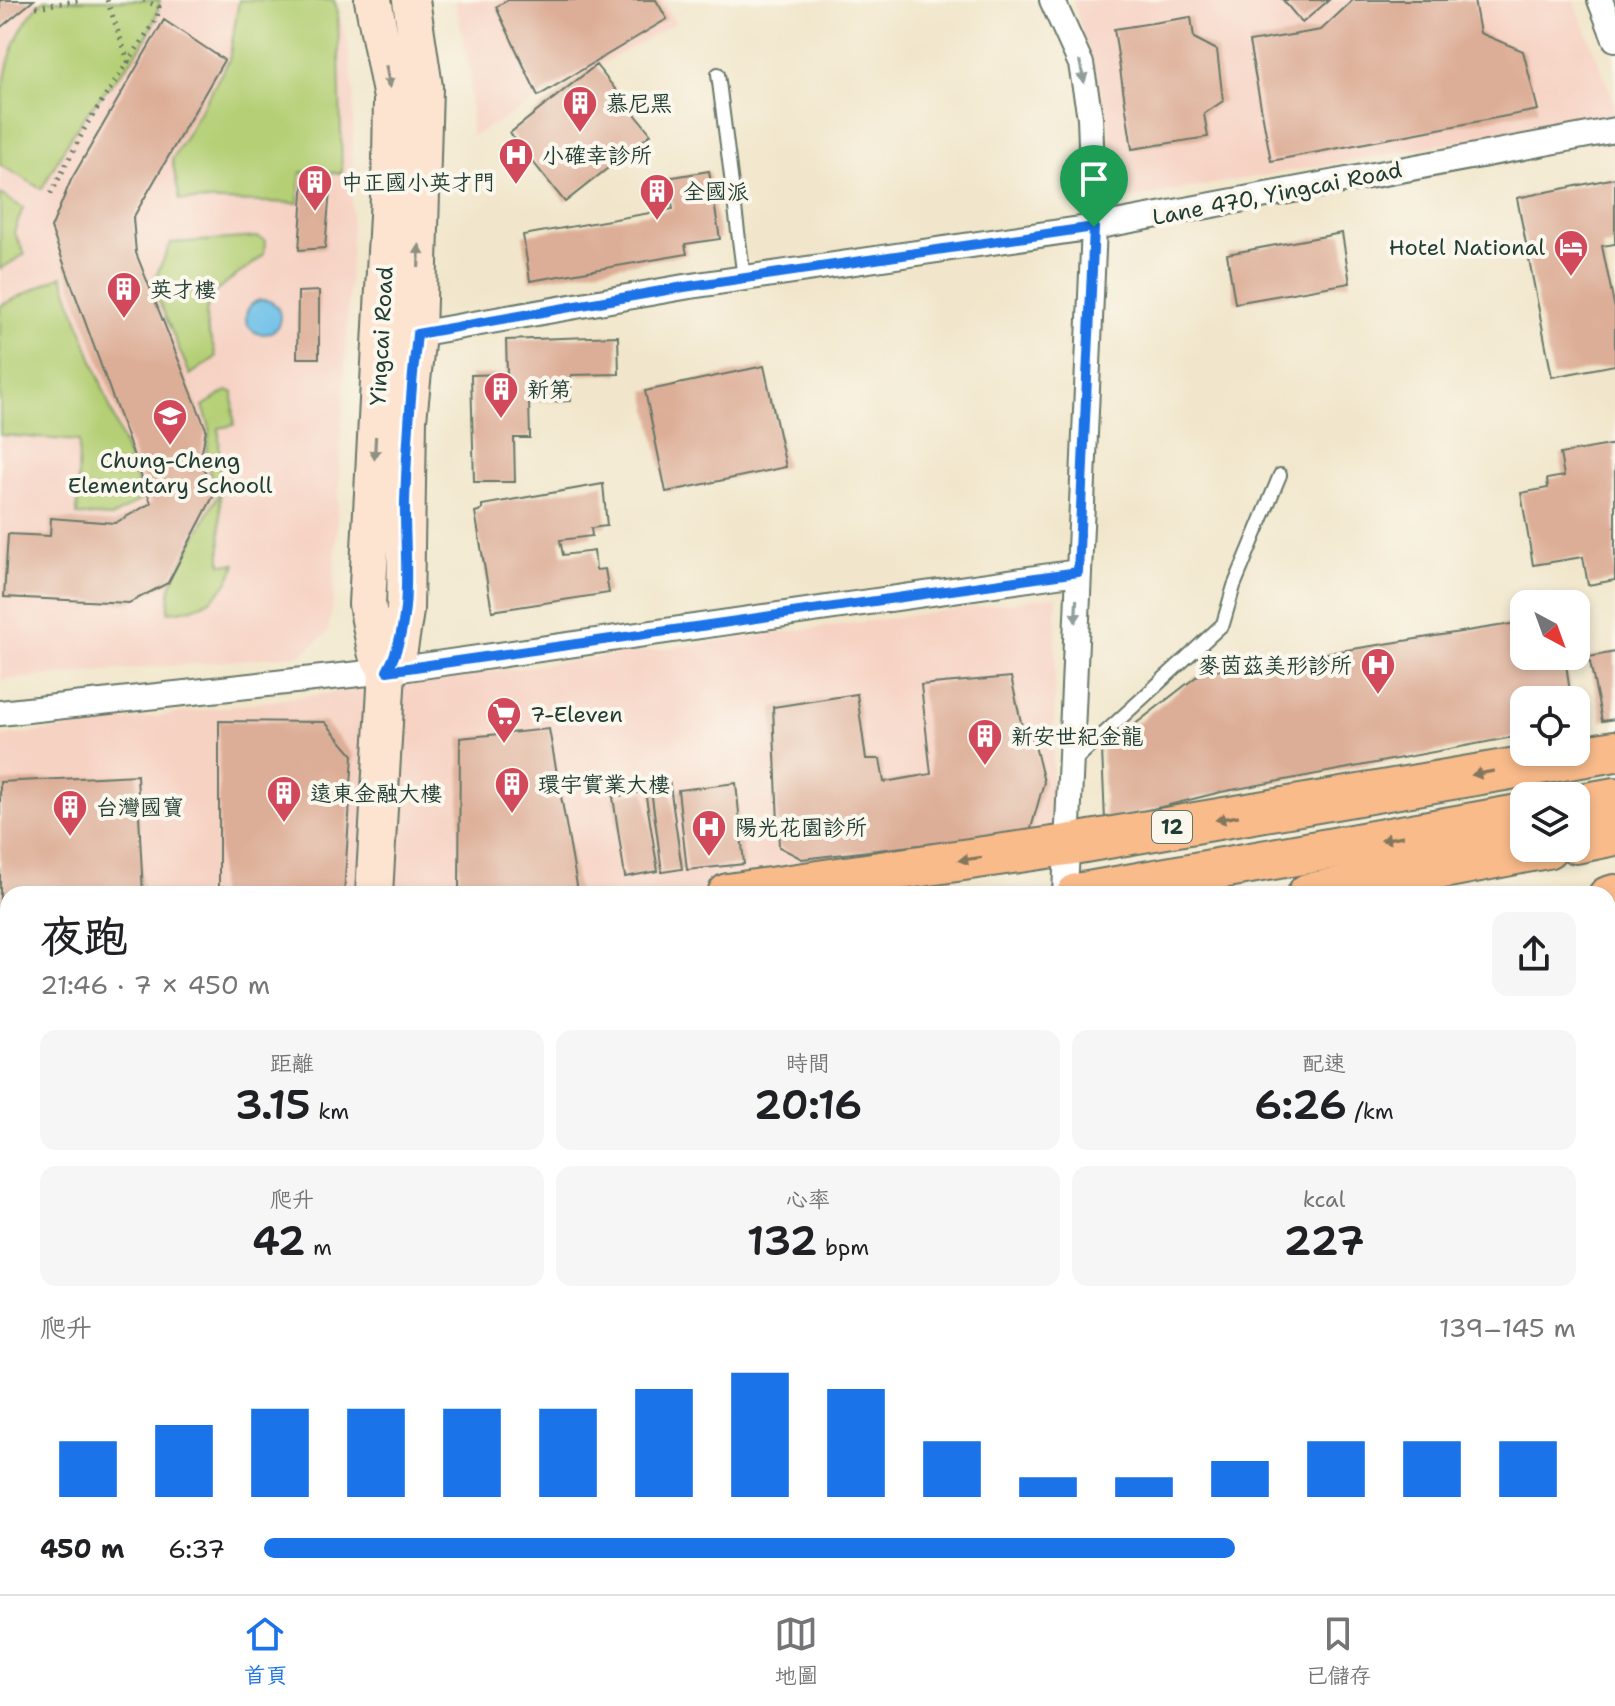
<!DOCTYPE html>
<html lang="zh-TW">
<head>
<meta charset="utf-8">
<style>
	body { margin:0; font-family:"Shantell Sans","LXGW WenKai TC",sans-serif; background:#f6f6f6; color:#202124; height:100vh; display:flex; flex-direction:column; font-size:30px; white-space:nowrap }
	* { box-sizing:border-box; margin:0 }
	p { font-size:26px; color:#757577 }
	.icon { flex:none; width:44px; height:44px; fill:none; stroke:currentColor; stroke-width:2; stroke-linecap:round; stroke-linejoin:round }
	.map { position:relative; flex:1; overflow:hidden }
	.side { position:absolute; left:0px; top:886px; width:1616px; height:708px; display:flex; flex-direction:column; background:#fff; border-radius:24px 24px 0 0; box-shadow:0 4px 12px #0003 }
	.side>* { flex:none }
	.needle { width:52px; rotate:139deg }
	.tools { position:absolute; left:1510px; top:590px; display:grid; gap:16px }
	.tools a { display:grid; place-items:center; width:80px; height:80px; border-radius:16px; background:#fff; box-shadow:0 4px 12px #0003; font-size:40px }
	.pin { position:absolute; display:grid; place-items:center; width:68px; height:68px; color:#fff; margin:-82px -34px; border-radius:50% 50% 50% 0; rotate:-45deg; box-shadow:0 0 8px #0007 }
	.pin .icon { rotate:45deg }
	.round { display:grid; place-items:center; flex:none; width:84px; height:84px; border-radius:16px; background:#f6f6f6 }
	.summary { display:flex; align-items:center; justify-content:space-between; height:136px; padding:0 40px }
	h1 { font-size:44px; font-weight:600; line-height:60px }
	.stats { display:grid; grid-template-columns:repeat(3,1fr); gap:12px; height:136px; padding:8px 40px }
	.stats div { display:grid; align-content:center; border-radius:16px; background:#f6f6f6; text-align:center }
	.stats b { font-size:40px; font-weight:600 }
	.stats small { font-size:22px; font-weight:400 }
	.stats p { font-size:22px }
	.chart { height:224px; padding:16px 40px }
	.chart p { display:flex; justify-content:space-between }
	.chart svg { width:100%; height:144px; margin-top:8px; stroke:#1a73e8; stroke-width:6 }
	ul { padding:0 40px; list-style:none; font-size:26px }
	li { display:grid; grid-template-columns:128px 96px 1fr; align-items:center; height:60px }
	li i { height:20px; border-radius:10px; background:#1a73e8 }
	.tabs { display:flex; justify-content:space-around; align-items:center; height:112px; border-top:2px solid #e0e0e0; background:#fff; font-size:22px; color:#757577 }
	.tabs a { display:grid; justify-items:center; gap:4px }
	.tabs .selected { color:#1a73e8 }
	.map>svg:first-child { display:block }
	.built { fill:#f6d2c3 }
	.green { fill:#b4cf75; stroke:#6a8654; stroke-width:2 }
	.water { fill:#6cbfe8; stroke:#467e8e; stroke-width:2 }
	.building { fill:#ddae97 }
	.lines { fill:none; stroke-linecap:round; stroke-linejoin:round }
	.service-casing { stroke:#687869; stroke-width:16 }
	.minor-casing { stroke:#687869; stroke-width:28 }
	.secondary-casing { stroke:#687869; stroke-width:40 }
	.primary-casing { stroke:#687869; stroke-width:44 }
	.path { stroke:#687869; stroke-width:5; stroke-dasharray:2 6; stroke-linecap:butt }
	.service { stroke:#fff; stroke-width:12 }
	.minor { stroke:#fff; stroke-width:24 }
	.secondary { stroke:#fde4d1; stroke-width:36 }
	.primary { stroke:#fabb8b; stroke-width:40 }
	.oneway { fill:#8f9e9a }
	.oneway2 { fill:#8e9082 }
	.oneway3 { fill:#82765b }
	.route-casing { stroke:#fff; stroke-width:16 }
	.route { stroke:#1a73e8; stroke-width:10 }
	.labels { text-anchor:middle; stroke-width:8; stroke-linejoin:round; paint-order:stroke }
	.shield { fill:#fbf7ec; stroke:#61756b; stroke-width:2 }
	.shield-label { font-size:20px; font-weight:bold; fill:#1f3d34 }
	.poi-label { font-size:22px; fill:#1f3d34; stroke:#fbf7ec; text-anchor:start }
	.street-label { font-size:22px; fill:#1f3d34; stroke:#fbf7ec }
</style>
</head>
<body>
<div class="map">
<svg width="1615" height="1594" viewBox="0 0 1615 1594">
	<rect width="100%" height="100%" fill="#fbf7ec"/>
	<filter id="ink" filterUnits="userSpaceOnUse"><feTurbulence type="fractalNoise" baseFrequency=".0125" numOctaves="2"/><feDisplacementMap in="SourceGraphic" scale="16" xChannelSelector="R" yChannelSelector="G"/><feConvolveMatrix kernelMatrix="1 2 1 2 8 2 1 2 1" color-interpolation-filters="sRGB"/></filter>
	<filter id="wash" filterUnits="userSpaceOnUse"><feTurbulence type="fractalNoise" baseFrequency=".006" numOctaves="4" result="noise"/><feDisplacementMap in="SourceGraphic" scale="32" xChannelSelector="R" yChannelSelector="G"/><feGaussianBlur stdDeviation="1.8" result="paint"/><feColorMatrix in="noise" values="0 0 0 0 0 0 0 0 0 0 0 0 0 0 0 0 0 1.4 0 .05"/><feComposite in="paint" operator="in"/></filter>
	<g filter="url(#wash)">
		<rect width="100%" height="100%" fill="#f1e6cb"/>
		<path class="built" d="M0,0H334L348,43L354,92L351,250L333,603L328,632L301,655L0,680Z
			M455,0H662L675,23L471,137L470,73Z
			M1073,0H1574L1615,103V115L1115,201L1109,124Z
			M1057,596L1051,833L690,894H8V961L0,962V737Z
			M385,1586H543V1594H384Z"/>
		<path class="green" d="M44,0H160C152,50 107,84 79,124C65,144 54,168 42,189L0,165C0,106 0,41 44,0Z
			M239,0H334L338,12L342,173L301,172L298,203L180,200L172,160L229,60Z
			M0,194L23,208L14,232L25,254L0,269Z
			M258,237L265,241L264,254C242,278 199,287 207,327C209,337 214,346 216,357L190,375L152,285L171,243Z
			M62,276L143,498L112,517L77,515L79,441L0,435V306Z
			M227,391L233,392L234,425L219,428L221,564H236C224,597 202,610 168,612L171,584L219,493L205,462L210,428L203,406Z"/>
		<path class="water" d="M246 317a17 17 0 1 1 34 0a17 17 0 1 1-34 0Z"/>
		<g id="blocks">
			<path class="building" d="M0,0H34L0,28Z
				M508,0H656L667,19L538,96L496,7Z
				M1283,0H1329L1302,23Z
				M1353,0H1474L1480,33L1523,51L1538,110L1271,161L1249,42L1321,30Z
				M1191,17L1194,38L1217,50L1223,101L1204,114L1208,137L1132,149L1114,29Z
				M164,20L224,60L133,218L136,253L206,429L200,463L216,491L168,583L129,603L4,597L8,534L50,536L51,518L115,523L151,503L51,228L71,180Z
				M596,65L651,134L565,202L510,133Z
				M709,171L720,239L685,244L687,254L530,281L523,235L673,209L667,178Z
				M304,178L331,179L325,248L299,250Z
				M1615,178V244L1602,246L1615,309V365L1552,377L1517,198Z
				M1342,233L1350,283L1235,303L1227,254Z
				M319,291V358H297L298,292Z
				M618,336L619,374L571,375V401L529,402L530,438H514L515,482H474L471,375L507,374L506,340Z
				M764,366L786,467L666,492L645,391Z
				M1615,444V580L1588,585L1583,557L1533,565L1521,493L1548,488L1547,479L1564,476L1560,454Z
				M603,484L607,526L591,528L592,536L560,540L563,555L594,551L596,570L605,569L609,593L492,611L475,512L482,510V505Z
				M1524,622V656H1565L1571,700H1524V735L1221,792L1105,821L1102,750L1201,673Z
				M1615,652V719L1602,721L1589,657Z
				M1011,677L1025,740L1033,738L1044,782L1030,832L802,859L779,847L773,707L857,694L866,759H880L884,782L931,774L921,685Z
				M219,721L325,722L353,755L344,894H219Z
				M549,729L578,891L459,894L460,738Z
				M137,775L143,894H8V937H0V782Z
				M669,779L682,869L662,872L650,782Z
				M736,783L744,864L687,870L678,790Z
				M645,791L658,871L625,877L613,797Z
				M1615,969V1120L1608,1121V970Z
				M393,1586H487V1594H392Z
				M545,1586H704L703,1594H545Z
				M773,1586H861L860,1594H786L773,1593Z
				M878,1586H907L908,1594H877Z
				M930,1586H953L952,1594H931Z
				M966,1586H1003L1006,1590L1005,1594H973Z
				M1058,1586H1154L1155,1594H1058Z
				M1304,1586H1421L1420,1594H1304Z
				M1491,1586H1559L1557,1594H1488Z"/>
		</g>
	</g>
	<g filter="url(#ink)">
		<use href="#blocks" fill-opacity="0" stroke="#687869" stroke-width="2"/>
		<g class="lines">
			<g class="service-casing">
				<path id="service" d="M718,74L744,279
					M1072,763L1223,624L1234,586L1280,475
					M65,1594L66,1586
					M152,1594L162,1586
					M725,1594L726,1586
					M1255,1594V1586"/>
			</g>
			<g class="minor-casing">
				<path id="minor" d="M1052,0L1081,64L1090,117L1094,227L1065,894
					M1600,0L1615,39
					M417,334L684,287L1094,227L1615,130
					M0,713L387,671L1078,572
					M1608,1437L1615,1436
					M0,1490L8,1491
					M1608,1499L1615,1475
					M1022,1586V1594
					M1581,1594L1583,1586"/>
			</g>
			<g class="secondary-casing">
				<path id="secondary" d="M373,0L392,98L391,160L367,604L376,651L387,671
					M374,894L387,671L399,649L405,611L408,419L417,334L424,87L411,0
					M341,1594V1586"/>
			</g>
			<g class="primary-casing">
				<path id="primary" d="M1576,805L1615,798
					M1576,843L1615,835
					M728,894L1067,845L1615,751
					M1077,894L1524,814
					M1308,894L1547,848
					M1608,897L1615,895
					M0,981L8,980
					M0,1028L8,1027
					M0,1079H8
					M0,1130L8,1129"/>
			</g>
			<path class="path" d="M107,0L129,63
				M36,7L82,0
				M51,194L87,124L157,18L159,7L144,0"/>
			<use href="#service" class="service"/>
			<use href="#minor" class="minor"/>
			<use href="#secondary" class="secondary"/>
			<use href="#primary" class="primary"/>
		</g>
		<defs><path id="oneway-solid" d="M-6-.8H1V-3.2L6.5 0L1 3.2V.8H-6Z" transform="scale(2)"/></defs>
		<g class="oneway">
			<use href="#oneway-solid" transform="translate(1082 72) rotate(78)"/>
			<use href="#oneway-solid" transform="translate(1076 611) rotate(93)"/>
		</g>
		<g class="oneway2">
			<use href="#oneway-solid" transform="translate(388 77) rotate(80)"/>
			<use href="#oneway-solid" transform="translate(419 256) rotate(-88)"/>
			<use href="#oneway-solid" transform="translate(375 448) rotate(93)"/>
		</g>
		<g class="oneway3">
			<use href="#oneway-solid" transform="translate(1483 773) rotate(170)"/>
			<use href="#oneway-solid" transform="translate(1227 818) rotate(170)"/>
			<use href="#oneway-solid" transform="translate(1392 838) rotate(170)"/>
			<use href="#oneway-solid" transform="translate(970 859) rotate(172)"/>
		</g>
	</g>
	<g class="lines" filter="url(#ink)">
		<g class="route-casing">
			<path id="route" d="M1094,227L1078,572L387,671C415,621 404,556 405,501C407,445 411,389 417,334L684,287Z"/>
		</g>
		<use href="#route" class="route"/>
	</g>
	<defs>
		<g id="building-pin" transform="scale(1.8)"><path d="M0 17L-7.5 6A9.5 9.5 0 1 1 7.5 6Z" fill="#d1495b" stroke="#fbf7ec"/><path d="M-4-6H4V6H1V3H-1V6H-4ZM-2.5-4.3h1.7v1.8h-1.7ZM.8-4.3h1.7v1.8H.8ZM-2.5-1h1.7V.8h-1.7ZM.8-1h1.7V.8H.8Z" fill="#fff"/></g>
		<g id="hospital-pin" transform="scale(1.8)"><path d="M0 17L-7.5 6A9.5 9.5 0 1 1 7.5 6Z" fill="#d1495b" stroke="#fbf7ec"/><path d="M-5-5h3v3.5h4V-5h3V5h-3V1.5h-4V5h-3Z" fill="#fff"/></g>
		<g id="hotel-pin" transform="scale(1.8)"><path d="M0 17L-7.5 6A9.5 9.5 0 1 1 7.5 6Z" fill="#d1495b" stroke="#fbf7ec"/><path d="M-6-4.5h1.5V1H6V5H4.5V3h-9V5H-6ZM-4 0a1.8 1.8 0 1 1 3.6 0ZM.5 0V-2.5h3Q6-2.5 6 0Z" fill="#fff"/></g>
		<g id="school-pin" transform="scale(1.8)"><path d="M0 17L-7.5 6A9.5 9.5 0 1 1 7.5 6Z" fill="#d1495b" stroke="#fbf7ec"/><path d="M0-5L7-2L0 1L-7-2ZM-4 1L0 2.5L4 1V4Q0 6-4 4Z" fill="#fff"/></g>
		<g id="supermarket-pin" transform="scale(1.8)"><path d="M0 17L-7.5 6A9.5 9.5 0 1 1 7.5 6Z" fill="#d1495b" stroke="#fbf7ec"/><path d="M-6-5.5h2.5l.6 2H6L4.5 2H-2.5L-4.4-4H-6ZM-1.5 3.2a1.3 1.3 0 1 0 .1 0ZM3 3.2a1.3 1.3 0 1 0 .1 0Z" fill="#fff"/></g>
	</defs>
	<g fill-rule="evenodd">
		<use href="#building-pin" x="580" y="103"/>
		<use href="#hospital-pin" x="516" y="155"/>
		<use href="#building-pin" x="315" y="182"/>
		<use href="#building-pin" x="657" y="191"/>
		<use href="#hotel-pin" x="1571" y="247"/>
		<use href="#building-pin" x="124" y="289"/>
		<use href="#building-pin" x="501" y="389"/>
		<use href="#school-pin" x="170" y="416"/>
		<use href="#hospital-pin" x="1378" y="665"/>
		<use href="#supermarket-pin" x="504" y="714"/>
		<use href="#building-pin" x="985" y="736"/>
		<use href="#building-pin" x="512" y="784"/>
		<use href="#building-pin" x="284" y="793"/>
		<use href="#building-pin" x="70" y="807"/>
		<use href="#hospital-pin" x="709" y="827"/>
	</g>
	<g class="labels">
		<rect class="shield" x="1152" y="811" width="40" height="32" rx="6"/>
		<g class="shield-label">
			<text x="1172" y="834">12</text>
		</g>
		<g class="poi-label">
			<text x="606" y="111">慕尼黑</text>
			<text x="542" y="163">小確幸診所</text>
			<text x="341" y="190">中正國小英才門</text>
			<text x="683" y="199">全國派</text>
			<text x="1545" y="255" text-anchor="end">Hotel National</text>
			<text x="150" y="297">英才樓</text>
			<text x="527" y="397">新第</text>
			<text x="170" y="468" text-anchor="middle">Chung-Cheng<tspan x="170" dy="25">Elementary Schooll</tspan></text>
			<text x="1352" y="673" text-anchor="end">麥茵茲美形診所</text>
			<text x="530" y="722">7-Eleven</text>
			<text x="1011" y="744">新安世紀金龍</text>
			<text x="538" y="792">環宇實業大樓</text>
			<text x="310" y="801">遠東金融大樓</text>
			<text x="96" y="815">台灣國寶</text>
			<text x="735" y="835">陽光花園診所</text>
		</g>
		<g class="street-label">
			<text transform="translate(1277 193) rotate(-11)" y="8">Lane 470, Yingcai Road</text>
			<text transform="translate(381 336) rotate(-87)" y="8">Yingcai Road</text>
		</g>
	</g>
</svg>
<div class="tools">
<a><svg class="needle" viewBox="-14 -14 28 28"><path d="M0-13l5 13h-10z" fill="#e53935"/><path d="M0 13l5-13h-10z" fill="#757577"/></svg></a>
<a><svg class="icon" aria-label="locate" viewBox="0 0 24 24"><circle cx="12" cy="12" r="6"/><path d="M12 2v4M12 18v4M2 12h4M18 12h4"/></svg></a>
<a><svg class="icon" aria-label="layers" viewBox="0 0 24 24"><path d="M12 4l9 5-9 5-9-5zM3 14l9 5 9-5"/></svg></a>
</div>
<div class="pin" style="left:1094px;top:227px;background:#1e9e55"><svg class="icon" aria-label="arrive" viewBox="0 0 24 24"><path d="M6 21V4h12l-3 4 3 4H6"/></svg></div>
<section class="side">
<div class="summary"><div><h1>夜跑</h1><p>21:46 · 7 × 450 m</p></div><a class="round"><svg class="icon" aria-label="share" viewBox="0 0 24 24"><path d="M12 15V3M7 8l5-5 5 5M5 13v7h14v-7"/></svg></a></div>
<div class="stats">
<div><p>距離</p><b>3.15<small> km</small></b></div>
<div><p>時間</p><b>20:16</b></div>
<div><p>配速</p><b>6:26<small> /km</small></b></div>
</div>
<div class="stats">
<div><p>爬升</p><b>42<small> m</small></b></div>
<div><p>心率</p><b>132<small> bpm</small></b></div>
<div><p>kcal</p><b>227</b></div>
</div>
<div class="chart"><p><span>爬升</span>139–145 m</p>
<svg viewBox="0 0 160 44" preserveAspectRatio="none"><path d="M5 44V27M15 44V22M25 44V17M35 44V17M45 44V17M55 44V17M65 44V11M75 44V6M85 44V11M95 44V27M105 44V38M115 44V38M125 44V33M135 44V27M145 44V27M155 44V27"/></svg>
</div>
<ul>
<li><b>450 m</b>6:37<i style="width:74%"></i></li>
</ul>
</section>
</div>
<nav class="tabs">
<a class="selected"><svg class="icon" aria-label="home" viewBox="0 0 24 24"><path d="M3 11l9-7 9 7M6 9v11h12V9"/></svg>首頁</a>
<a><svg class="icon" aria-label="map" viewBox="0 0 24 24"><path d="M3 6l6-2 6 2 6-2v14l-6 2-6-2-6 2zM9 4v14M15 6v14"/></svg>地圖</a>
<a><svg class="icon" aria-label="saved" viewBox="0 0 24 24"><path d="M7 4h10v16l-5-4-5 4z"/></svg>已儲存</a>
</nav>
</body>
</html>
